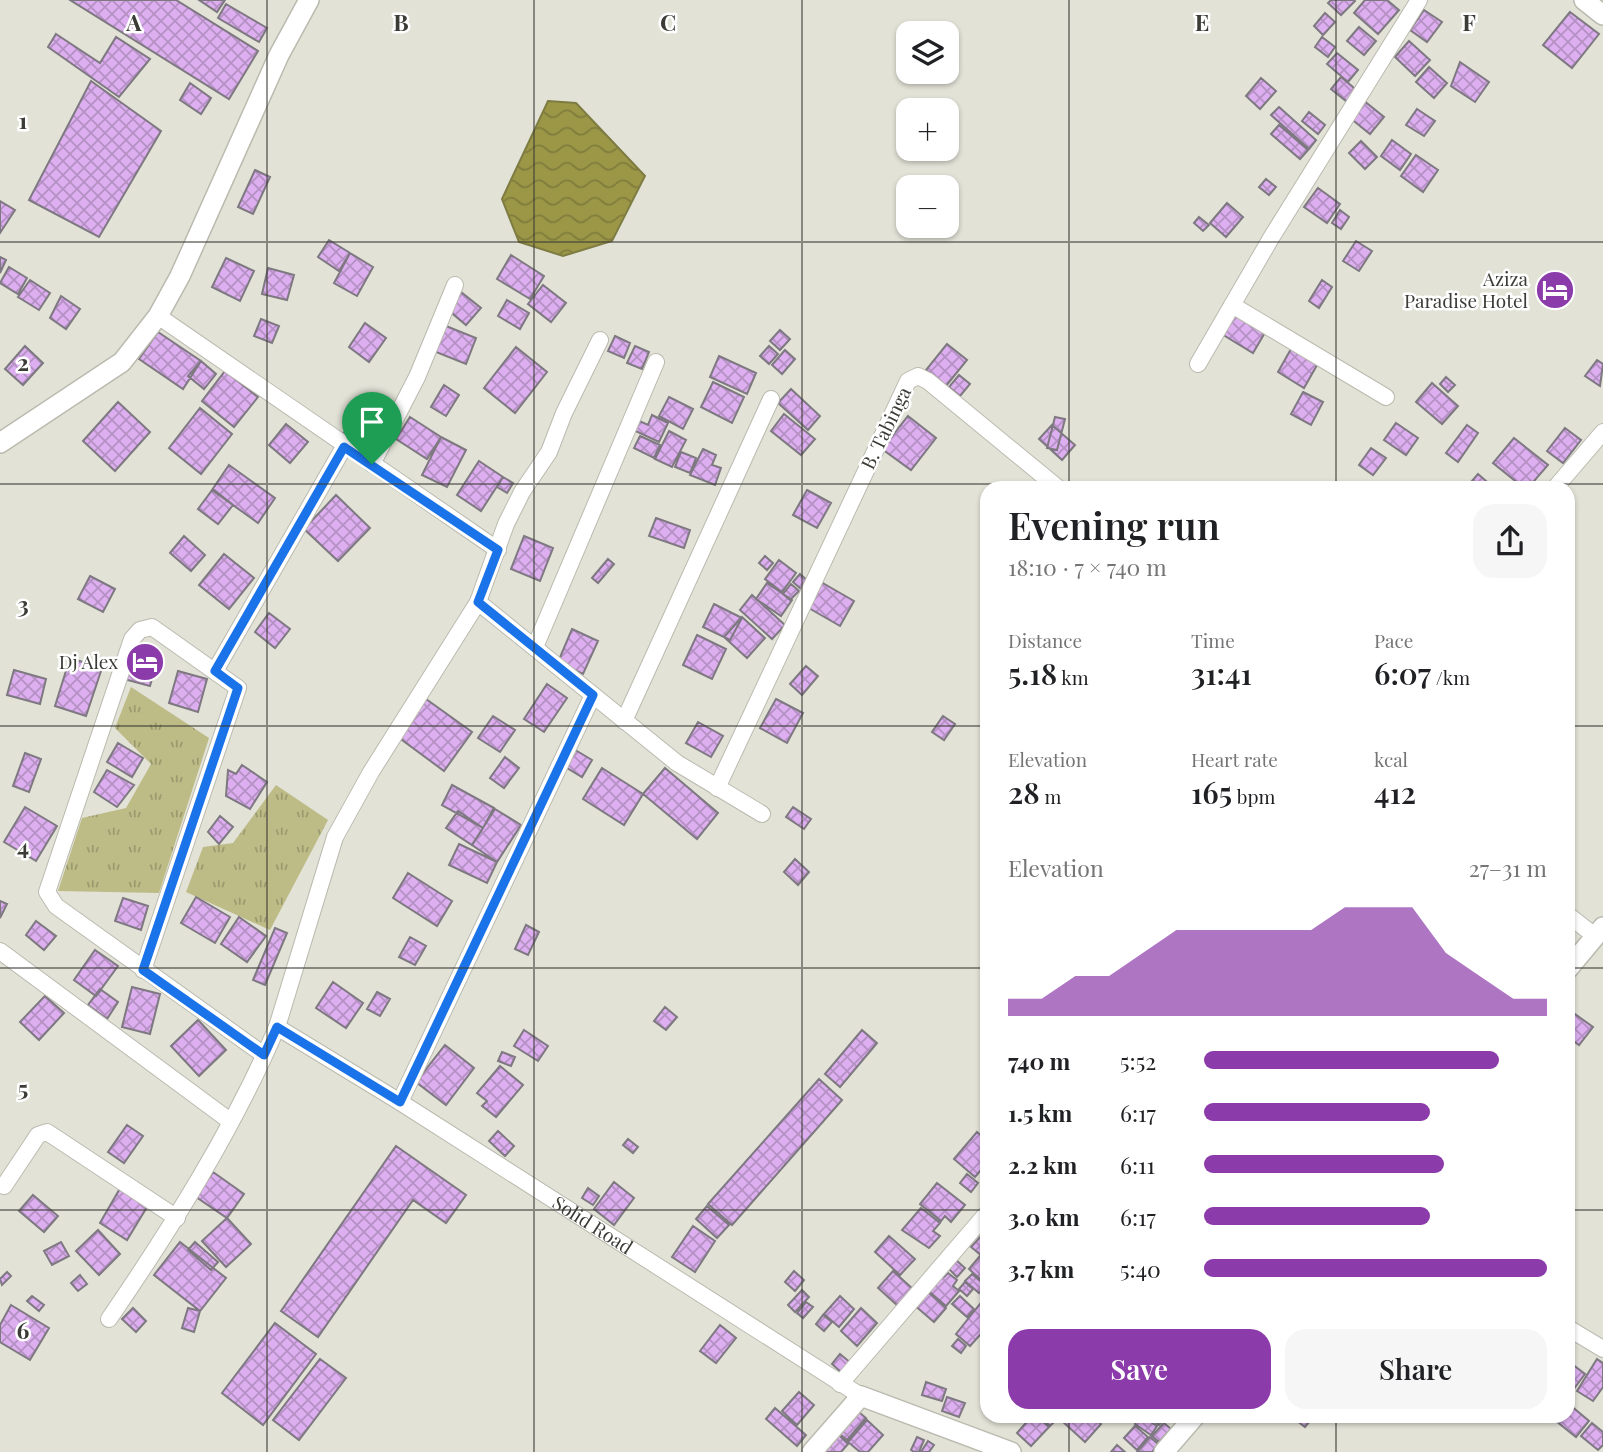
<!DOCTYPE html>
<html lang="en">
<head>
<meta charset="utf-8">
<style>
	body { margin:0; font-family:"Playfair Display",serif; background:#f6f6f6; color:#202124; height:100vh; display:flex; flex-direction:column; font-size:26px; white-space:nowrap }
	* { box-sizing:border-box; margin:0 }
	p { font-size:23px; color:#757577 }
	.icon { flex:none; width:38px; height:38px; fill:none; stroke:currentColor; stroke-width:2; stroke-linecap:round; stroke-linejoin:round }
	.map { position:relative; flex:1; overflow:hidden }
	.side { position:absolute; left:980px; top:481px; width:595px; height:942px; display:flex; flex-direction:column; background:#fff; border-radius:21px; box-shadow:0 2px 5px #0004 }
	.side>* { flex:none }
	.buttons { position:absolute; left:896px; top:21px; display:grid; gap:14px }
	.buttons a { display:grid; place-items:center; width:63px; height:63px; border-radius:14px; background:#fff; box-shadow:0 2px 5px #0004; font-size:35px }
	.pin { position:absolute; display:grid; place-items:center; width:60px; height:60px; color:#fff; margin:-72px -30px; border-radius:50% 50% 50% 0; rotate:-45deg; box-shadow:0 0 7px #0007 }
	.pin .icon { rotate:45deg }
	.round { display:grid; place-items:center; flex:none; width:74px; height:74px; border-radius:21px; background:#f6f6f6 }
	.headline { display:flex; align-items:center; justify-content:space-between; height:119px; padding:0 28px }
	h1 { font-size:38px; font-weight:600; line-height:52px }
	.stats { display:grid; grid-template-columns:repeat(3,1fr); gap:10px; height:119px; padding:7px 28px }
	.stats div { display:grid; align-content:center }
	.stats b { font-size:30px; font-weight:600 }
	.stats small { font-size:19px; font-weight:400 }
	.stats p { font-size:19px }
	.chart { height:196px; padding:14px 28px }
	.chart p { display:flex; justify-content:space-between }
	.chart svg { width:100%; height:126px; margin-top:7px; fill:#8c3baa; opacity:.7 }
	.button { display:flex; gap:14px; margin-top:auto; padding:14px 28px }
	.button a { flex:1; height:80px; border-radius:21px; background:#8c3baa; color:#fff; font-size:28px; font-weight:600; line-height:80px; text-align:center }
	.button a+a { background:#f6f6f6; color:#202124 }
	ul { padding:0 28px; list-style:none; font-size:23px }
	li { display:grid; grid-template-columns:112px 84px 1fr; align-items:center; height:52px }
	li i { height:18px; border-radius:9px; background:#8c3baa }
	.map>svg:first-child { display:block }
	.grass { fill:url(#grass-tufts) }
	.water { fill:url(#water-waves); stroke:#7e7c42; stroke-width:2 }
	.building { fill:url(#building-cross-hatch); stroke:#7e7881; stroke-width:2 }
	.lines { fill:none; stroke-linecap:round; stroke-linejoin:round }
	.minor-casing { stroke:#babaaf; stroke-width:18 }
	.tertiary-casing { stroke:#babaaf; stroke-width:22 }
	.minor { stroke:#fff; stroke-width:16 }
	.tertiary { stroke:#fff; stroke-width:19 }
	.route-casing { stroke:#fff; stroke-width:14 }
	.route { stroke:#1a73e8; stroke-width:9 }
	.grid { fill:none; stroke:#3c3c37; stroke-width:2; stroke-opacity:0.55 }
	.labels { text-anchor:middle; stroke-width:5; stroke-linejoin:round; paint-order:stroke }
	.poi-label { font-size:19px; fill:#3c3c37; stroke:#fff; text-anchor:end }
	.street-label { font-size:19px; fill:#3c3c37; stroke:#fff }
	.grid-label { font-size:23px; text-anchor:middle; font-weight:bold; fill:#3c3c37; stroke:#fff; stroke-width:5; stroke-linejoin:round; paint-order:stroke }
</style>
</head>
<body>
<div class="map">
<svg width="1603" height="1452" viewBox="0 0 1603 1452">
	<defs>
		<pattern id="grass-tufts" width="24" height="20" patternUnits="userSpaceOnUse" patternTransform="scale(1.75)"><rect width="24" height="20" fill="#bdbb86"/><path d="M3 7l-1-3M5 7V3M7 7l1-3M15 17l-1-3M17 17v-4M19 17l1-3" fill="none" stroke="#9b996e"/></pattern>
		<pattern id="water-waves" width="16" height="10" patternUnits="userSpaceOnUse" patternTransform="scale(1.75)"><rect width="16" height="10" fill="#9b9747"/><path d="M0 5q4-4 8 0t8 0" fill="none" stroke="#807c3c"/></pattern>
		<pattern id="building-cross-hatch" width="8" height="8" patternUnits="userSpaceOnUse" patternTransform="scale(1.75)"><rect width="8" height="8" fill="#ddaff0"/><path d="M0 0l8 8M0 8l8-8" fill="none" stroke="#b490c3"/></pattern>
	</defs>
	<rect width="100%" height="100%" fill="#e2e2d7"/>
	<path class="grass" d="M131,687L209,738L159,893L58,891L82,818L126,808L151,764L115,728Z
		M276,785L328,820L270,930L186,892L203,847L233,843Z"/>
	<path class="water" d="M548,101L576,103L645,176L612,241L563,256L519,242L502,199Z"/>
	<path class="building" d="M70,0H176L258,51L229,99Z
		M199,0H225L217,12Z
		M1331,0H1354L1355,1L1341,15L1328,3Z
		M1365,0H1387L1399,10L1378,34L1354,13Z
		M226,4L267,28L259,42L218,18Z
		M1424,10L1442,22L1427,42L1410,30Z
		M1570,12L1599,34L1572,68L1543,45Z
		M1325,13L1335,22L1323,35L1314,26Z
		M1359,27L1376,41L1364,55L1347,41Z
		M56,34L100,63L116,37L150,59L119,97L48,47Z
		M1322,37L1335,47L1328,57L1315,47Z
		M1409,41L1430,60L1415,76L1395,57Z
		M1337,53L1358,70L1348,82L1327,64Z
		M1460,62L1489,82L1475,102L1451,86Z
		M1429,67L1447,83L1434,98L1416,82Z
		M1341,77L1360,93L1351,105L1331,89Z
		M1261,78L1276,91L1260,109L1246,96Z
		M91,81L161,131L99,237L29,200Z
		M190,83L211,98L201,114L180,100Z
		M1363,100L1384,117L1370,134L1349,117Z
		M1279,107L1316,140L1309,149L1271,115Z
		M1417,109L1435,121L1424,136L1406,125Z
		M1309,112L1325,125L1318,134L1302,121Z
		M1279,125L1308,150L1300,159L1271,134Z
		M1392,140L1411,154L1400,170L1381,156Z
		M1361,141L1377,157L1365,169L1349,153Z
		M1416,155L1438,170L1423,192L1401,176Z
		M255,170L270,177L253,214L238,207Z
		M1266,179L1276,187L1269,195L1259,187Z
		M1318,188L1340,204L1327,223L1304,207Z
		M0,201L15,210L0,233Z
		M1227,203L1243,217L1226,237L1210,223Z
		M1340,210L1349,217L1341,229L1332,223Z
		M1199,217L1209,225L1203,231L1194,223Z
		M329,240L350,253L339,271L318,257Z
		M1356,241L1372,251L1359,271L1343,261Z
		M350,253L373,267L357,296L334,283Z
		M511,255L544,276L530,299L497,279Z
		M0,257L6,260L0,273Z
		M226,258L254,271L240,301L212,287Z
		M9,267L27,278L18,294L0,283Z
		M268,268L294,275L287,300L262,294Z
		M30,280L50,293L39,310L18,297Z
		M1322,280L1332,287L1319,308L1309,301Z
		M543,285L566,303L551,322L528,304Z
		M461,292L481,308L466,325L447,309Z
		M61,296L80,309L66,329L50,318Z
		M507,300L529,313L520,329L498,316Z
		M1234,310L1267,329L1253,353L1220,333Z
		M261,319L279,326L272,343L254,336Z
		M365,323L386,338L369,362L349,347Z
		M441,324L476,338L466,364L431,350Z
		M780,330L790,339L780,350L770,341Z
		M158,332L201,361L183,389L139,359Z
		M615,336L630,343L624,358L608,351Z
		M947,344L967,360L946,386L926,370Z
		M25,346L43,363L23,385L5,369Z
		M635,346L649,352L642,369L627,363Z
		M769,346L778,354L769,364L760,356Z
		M516,347L547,372L515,413L484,388Z
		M1291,349L1317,365L1304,388L1278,372Z
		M785,350L795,359L782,374L772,365Z
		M719,356L756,373L747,394L710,377Z
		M1597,360L1603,364L1600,386L1585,376Z
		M201,361L216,374L204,389L188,376Z
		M225,371L258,397L234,427L202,401Z
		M959,375L970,384L960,396L949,387Z
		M1446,377L1455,385L1448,392L1440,384Z
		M713,382L744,397L732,423L701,407Z
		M1432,383L1458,406L1442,424L1416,402Z
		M444,385L459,395L446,416L431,407Z
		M791,389L820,416L808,430L778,403Z
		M1303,392L1323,402L1311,425L1291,414Z
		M669,397L693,409L683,429L659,416Z
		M118,402L150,432L115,471L83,441Z
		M361,405L383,420L364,450L342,436Z
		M200,408L232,434L201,474L169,448Z
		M784,414L815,439L801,455L771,431Z
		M652,415L668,423L659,442L629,428L633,418L648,425Z
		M908,416L936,438L911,470L882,449Z
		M410,417L441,437L427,459L396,439Z
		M1055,417L1065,419L1057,450L1047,448Z
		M1396,423L1418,438L1406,455L1384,440Z
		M286,424L308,442L290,463L269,445Z
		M1052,425L1075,445L1062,460L1039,439Z
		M1467,425L1478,433L1458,462L1446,453Z
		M1565,428L1581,440L1563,463L1547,451Z
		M669,431L686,440L672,467L655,459Z
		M640,436L660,445L654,458L634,448Z
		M441,437L466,450L447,487L422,475Z
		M1514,438L1548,465L1528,488H1524L1493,463Z
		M1371,448L1386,458L1373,475L1359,465Z
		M703,449L716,455L712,465L721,468L715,485L690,475Z
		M681,452L696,458L690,473L675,467Z
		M479,461L503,477L481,511L457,495Z
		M229,465L275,498L258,523L212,490Z
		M1478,474L1494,488H1466Z
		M503,477L513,483L507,493L497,487Z
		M213,489L233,505L218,524L198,509Z
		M807,490L831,503L817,528L793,515Z
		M336,495L370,528L338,561L304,529Z
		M656,518L690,530L684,548L649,536Z
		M184,536L205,555L191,571L170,553Z
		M524,536L553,548L540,581L511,569Z
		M224,554L254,578L229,609L199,585Z
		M765,556L773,563L767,570L759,563Z
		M608,559L614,564L598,583L592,578Z
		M779,560L796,573L782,592L765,579Z
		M800,574L808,581L801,589L793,582Z
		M90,576L115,589L103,612L78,599Z
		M821,582L854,601L840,626L807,607Z
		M767,583L792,600L781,616L756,599Z
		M791,584L799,591L790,600L783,594Z
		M752,595L785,625L772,639L740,610Z
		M714,604L742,618L730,640L703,627Z
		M269,613L290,629L275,648L255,632Z
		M742,617L765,638L747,658L724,637Z
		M572,629L598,641L583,674L558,662Z
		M697,635L726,649L712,679L683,665Z
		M132,651L158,658L150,686L124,679Z
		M70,658L102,668L86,716L55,706Z
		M806,666L818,676L802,695L790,684Z
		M14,670L46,679L40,704L7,695Z
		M178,671L207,679L198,712L169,703Z
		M547,684L567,698L544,732L524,719Z
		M426,699L472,732L444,771L398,737Z
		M776,699L803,713L787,743L760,728Z
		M493,716L515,730L500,752L478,738Z
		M943,716L955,724L944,740L932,732Z
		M698,722L723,736L711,757L686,743Z
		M118,743L143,758L132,777L107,762Z
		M572,748L592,760L582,777L562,765Z
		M25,753L41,759L29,792L13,786Z
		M505,757L519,768L504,788L490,778Z
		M242,765L267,782L250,809L226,796L228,770L236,774Z
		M602,768L643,794L624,825L583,799Z
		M665,768L718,813L697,839L643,794Z
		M107,770L134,785L117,807L94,792Z
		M452,785L494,808L483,828L442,805Z
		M25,807L57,826L36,861L4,842Z
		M793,807L811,819L804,829L786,817Z
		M495,809L521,825L497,862L472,845Z
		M458,811L483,828L472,845L446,828Z
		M220,816L233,827L219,844L208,832Z
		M459,844L497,862L487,883L449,865Z
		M795,859L809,872L798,885L784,872Z
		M408,873L452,901L437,926L393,898Z
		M196,897L230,917L215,943L181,923Z
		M123,898L148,906L141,930L115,921Z
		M0,901L7,904L0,918Z
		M239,917L266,936L247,962L221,944Z
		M36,921L56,936L44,950L26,935Z
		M526,925L539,932L528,955L515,949Z
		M275,928L287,933L265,985L253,980Z
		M410,937L426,946L415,965L399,957Z
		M95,950L118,966L96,996L74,980Z
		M333,982L363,1003L346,1028L316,1008Z
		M132,987L160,994L150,1034L122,1027Z
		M100,989L118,1002L107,1019L88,1005Z
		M377,992L390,999L380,1016L367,1009Z
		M45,996L64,1013L39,1040L20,1022Z
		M665,1007L677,1017L666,1030L654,1021Z
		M1568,1009L1593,1027L1579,1045L1568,1037Z
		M198,1020L226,1050L199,1076L171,1046Z
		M524,1030L548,1046L538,1061L514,1046Z
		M862,1030L877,1043L840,1087L825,1074Z
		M445,1045L474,1068L446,1105L416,1082Z
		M502,1052L515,1057L511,1066L498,1061Z
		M500,1066L523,1085L496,1117L482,1106L487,1101L477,1093Z
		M819,1079L842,1100L732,1225L708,1204Z
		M127,1125L143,1136L124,1163L108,1152Z
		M498,1131L514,1146L505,1156L489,1141Z
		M977,1132L987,1140V1163L975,1177L954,1159Z
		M628,1139L638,1147L633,1153L623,1145Z
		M396,1146L466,1195L446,1223L413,1200L318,1337L281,1311Z
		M213,1172L244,1194L227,1218L196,1197Z
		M967,1174L978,1183L971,1192L960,1183Z
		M614,1182L634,1198L614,1225L594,1209Z
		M937,1183L965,1205L951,1222L945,1216L941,1221L920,1204Z
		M122,1185L150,1202L127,1240L100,1223Z
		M588,1188L599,1196L593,1205L582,1198Z
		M33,1195L58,1216L44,1232L19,1211Z
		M707,1206L729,1225L717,1238L696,1219Z
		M921,1208L940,1223L933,1231L940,1236L929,1248L902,1230Z
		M227,1218L251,1244L226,1267L202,1241Z
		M693,1226L715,1241L695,1272L672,1257Z
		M98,1230L120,1254L99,1275L76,1251Z
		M982,1235L987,1239V1248L981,1255L971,1247Z
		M889,1236L915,1259L900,1275L875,1252Z
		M61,1242L69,1256L52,1265L44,1251Z
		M180,1242L226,1278L200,1311L154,1275Z
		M195,1242L218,1262L211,1270L188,1250Z
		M980,1256L987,1262V1274L981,1280L969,1269Z
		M956,1260L965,1268L957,1277L949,1269Z
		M794,1271L804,1280L795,1291L785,1282Z
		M893,1271L913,1289L898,1306L878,1288Z
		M937,1271L944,1277L948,1273L957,1280L953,1286L959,1291L946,1306L924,1287Z
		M7,1272L11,1276L2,1285L0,1279Z
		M972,1274L985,1285L979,1293L965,1281Z
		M80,1275L87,1284L78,1291L71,1283Z
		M965,1282L973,1289L967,1296L959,1289Z
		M802,1290L809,1297L795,1312L788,1305Z
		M926,1290L946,1308L934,1322L913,1304Z
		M32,1296L44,1305L39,1311L27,1301Z
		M840,1296L854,1309L839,1327L824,1314Z
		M960,1296L974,1309L967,1317L952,1304Z
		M806,1302L813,1307L803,1318L797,1313Z
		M980,1304L987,1310V1327L970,1346L956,1334Z
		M11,1305L49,1328L30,1360L0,1342V1325Z
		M133,1308L146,1321L136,1332L122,1319Z
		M188,1308L200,1311L194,1332L182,1328Z
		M861,1308L877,1323L857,1346L841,1331Z
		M823,1315L832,1322L824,1331L816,1324Z
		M275,1323L316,1354L263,1425L222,1393Z
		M720,1325L736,1338L716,1363L700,1351Z
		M958,1339L966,1346L961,1353L952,1346Z
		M840,1354L851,1363L842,1373L832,1364Z
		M320,1359L346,1378L299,1440L273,1420Z
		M1597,1359L1603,1363V1387L1593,1401L1577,1391Z
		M1568,1361L1585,1374L1570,1394L1568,1392Z
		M926,1382L946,1389L942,1401L922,1395Z
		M799,1392L814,1405L797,1425L782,1411Z
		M947,1397L965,1403L959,1417L942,1411Z
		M1570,1405L1589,1421L1576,1437L1556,1421L1560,1416H1568Z
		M775,1408L806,1435L797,1446L766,1419Z
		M854,1408L866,1418L847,1440L835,1430Z
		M1032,1416H1036L1049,1427L1031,1446L1017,1433Z
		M1040,1416H1060L1050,1426Z
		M1067,1416H1092L1101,1424L1085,1442L1062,1421Z
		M1141,1416L1157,1426L1151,1435L1135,1424Z
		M1147,1416H1165L1166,1417L1159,1425Z
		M1291,1416H1314L1305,1427Z
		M867,1420L883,1435L868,1452H860L848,1442Z
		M1164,1423L1171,1429L1159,1442L1152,1436Z
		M1592,1423L1603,1432V1445L1598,1450L1581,1436Z
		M1135,1426L1148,1437L1137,1450L1124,1438Z
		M837,1433L848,1444L841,1452H822Z
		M917,1437L924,1440L919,1452H914L911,1450Z
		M1150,1437L1158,1444L1152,1452H1137Z
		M928,1441L934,1445L929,1452H921Z
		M1117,1445L1125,1452H1111Z"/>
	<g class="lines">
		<g class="minor-casing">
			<g id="minor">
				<path d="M1232,305L1386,397"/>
				<path d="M158,316L498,550"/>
				<path d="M1198,364L1271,238L1419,0"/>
				<path d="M372,464L417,377L455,285"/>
				<path d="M1555,488L1603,432"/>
				<path d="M535,647L656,362"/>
				<path d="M215,671L344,447"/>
				<path d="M593,695L677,763L762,814"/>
				<path d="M624,721L771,399"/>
				<path d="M717,788L908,381L918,376L928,381L1058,488"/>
				<path d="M1568,915L1595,936"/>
				<path d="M0,951L230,1121"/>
				<path d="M143,970L238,688L152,627L140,630L132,639L47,892L56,906L264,1055"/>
				<path d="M277,1027L335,837L371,772L478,602L506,524L522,492L549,452L564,413L600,340"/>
				<path d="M400,1102L593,695L478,602"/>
				<path d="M4,1186L38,1135L47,1132L177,1218"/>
				<path id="s1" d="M109,1319C172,1227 233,1130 277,1027L400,1102L861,1396"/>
				<path d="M1568,1328L1603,1349"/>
				<path d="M840,1384L987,1213"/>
			</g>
		</g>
		<g class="tertiary-casing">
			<path id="tertiary" d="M1584,0L1603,15
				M0,443L122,362L158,316L180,276L279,55L309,0
				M1568,969L1603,927
				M812,1452L861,1396L1011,1452
				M1164,1452L1195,1416"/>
		</g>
		<use href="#minor" class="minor"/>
		<use href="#tertiary" class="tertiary"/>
	</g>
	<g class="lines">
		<g class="route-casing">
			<path id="route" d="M344,447L498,550L478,602L593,695L400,1102L277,1027L264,1055L143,970L238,688L215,671Z"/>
		</g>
		<use href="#route" class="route"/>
	</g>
	<path class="grid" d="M267,0V1452M534,0V1452M802,0V1452M1069,0V488M1336,0V488M0,242H1603M0,484H1603M0,726H987M1568,726H1603M0,968H987M1568,968H1603M0,1210H987M1568,1210H1603M1069,1416V1452M1336,1416V1452"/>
	<defs>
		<g id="hotel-disc" transform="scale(2.0125)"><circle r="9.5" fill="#8c3baa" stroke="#fff"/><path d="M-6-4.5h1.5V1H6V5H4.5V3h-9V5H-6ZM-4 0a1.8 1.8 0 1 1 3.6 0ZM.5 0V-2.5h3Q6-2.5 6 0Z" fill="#fff"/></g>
	</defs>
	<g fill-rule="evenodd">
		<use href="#hotel-disc" x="1555" y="290"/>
		<use href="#hotel-disc" x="145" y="662"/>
	</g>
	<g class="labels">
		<g class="poi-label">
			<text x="1528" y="286">Aziza<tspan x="1528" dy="22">Paradise Hotel</tspan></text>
			<text x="118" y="669">Dj Alex</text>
		</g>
		<g class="street-label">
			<text transform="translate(886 428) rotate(-64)" y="7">B. Tabinga</text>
			<text dy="7" stroke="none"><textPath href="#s1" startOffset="710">Solid Road</textPath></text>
		</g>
	</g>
	<g class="grid-label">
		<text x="134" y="31">A</text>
		<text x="401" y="31">B</text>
		<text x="668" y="31">C</text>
		<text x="1202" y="31">E</text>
		<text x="1469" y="31">F</text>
		<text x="23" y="129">1</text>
		<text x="23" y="371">2</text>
		<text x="23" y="613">3</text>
		<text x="23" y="855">4</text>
		<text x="23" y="1097">5</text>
		<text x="23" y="1339">6</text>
	</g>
</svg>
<div class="buttons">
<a><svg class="icon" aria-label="layers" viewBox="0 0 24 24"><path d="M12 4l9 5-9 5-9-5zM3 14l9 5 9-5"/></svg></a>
<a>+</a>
<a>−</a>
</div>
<div class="pin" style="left:372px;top:464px;background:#1e9e55"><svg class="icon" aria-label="arrive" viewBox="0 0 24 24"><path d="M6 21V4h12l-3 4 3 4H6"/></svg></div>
<section class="side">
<div class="headline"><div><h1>Evening run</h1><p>18:10 · 7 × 740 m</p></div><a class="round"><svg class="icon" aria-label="share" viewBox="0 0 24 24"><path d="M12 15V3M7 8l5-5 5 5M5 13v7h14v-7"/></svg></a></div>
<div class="stats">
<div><p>Distance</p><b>5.18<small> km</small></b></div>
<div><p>Time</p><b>31:41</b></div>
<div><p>Pace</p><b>6:07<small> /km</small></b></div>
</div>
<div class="stats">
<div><p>Elevation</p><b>28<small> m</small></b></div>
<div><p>Heart rate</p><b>165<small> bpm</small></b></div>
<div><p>kcal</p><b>412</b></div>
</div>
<div class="chart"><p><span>Elevation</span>27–31 m</p>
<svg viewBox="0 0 160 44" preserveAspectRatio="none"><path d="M0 44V38L10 38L20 30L30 30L40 22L50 14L60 14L70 14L80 14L90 14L100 6L110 6L120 6L130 22L140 30L150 38L160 38V44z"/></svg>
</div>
<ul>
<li><b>740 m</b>5:52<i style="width:86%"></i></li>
<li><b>1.5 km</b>6:17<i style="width:66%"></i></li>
<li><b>2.2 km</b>6:11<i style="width:70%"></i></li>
<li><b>3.0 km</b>6:17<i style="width:66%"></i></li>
<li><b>3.7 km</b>5:40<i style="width:100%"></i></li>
</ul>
<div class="button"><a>Save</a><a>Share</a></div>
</section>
</div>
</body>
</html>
